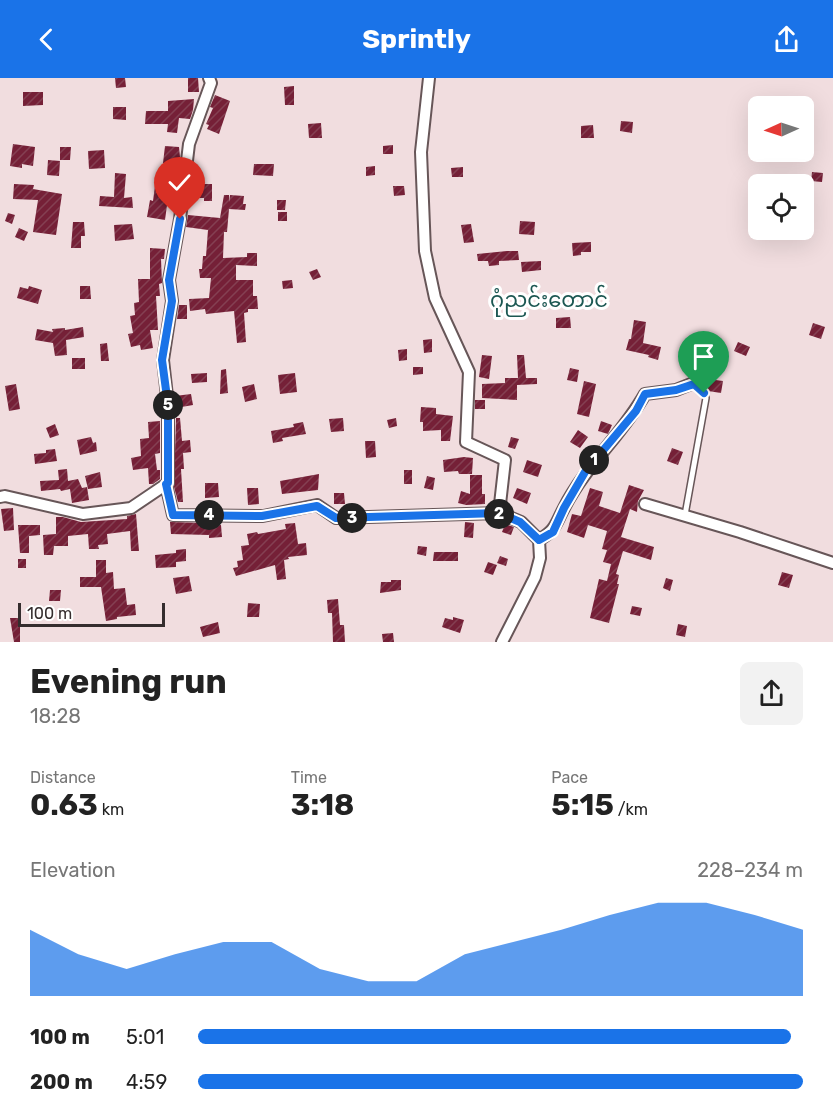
<!DOCTYPE html>
<html lang="en">
<head>
<meta charset="utf-8">
<style>
	body { margin:0; font-family:Rubik,"Noto Sans Myanmar",sans-serif; background:#f2f2f2; color:#222; height:100vh; display:flex; flex-direction:column; font-size:22px; white-space:nowrap }
	* { box-sizing:border-box; margin:0 }
	p { font-size:20px; color:#767676 }
	.icon { flex:none; width:33px; height:33px; fill:none; stroke:currentColor; stroke-width:2; stroke-linecap:round; stroke-linejoin:round }
	.map { position:relative; height:564px; overflow:hidden }
	.details { display:flex; flex-direction:column; background:#fff; flex:1 }
	.details>* { flex:none }
	.needle { width:39px; rotate:267deg }
	.tools { position:absolute; left:748px; top:18px; display:grid; gap:12px }
	.tools a { display:grid; place-items:center; width:66px; height:66px; border-radius:9px; background:#fff; box-shadow:0 6px 24px #0002; font-size:30px }
	.scale { position:absolute; left:18px; bottom:15px; width:147px; box-sizing:border-box; padding-left:6px; border:3px solid #352d2e; border-top:0; font-size:16px; line-height:21px; white-space:nowrap; color:#352d2e; -webkit-text-stroke:4px #fff; paint-order:stroke }
	.pin { position:absolute; display:grid; place-items:center; width:51px; height:51px; color:#fff; margin:-62px -26px; border-radius:50% 50% 50% 0; rotate:-45deg; box-shadow:0 0 6px #0007 }
	.pin .icon { rotate:45deg }
	.km { position:absolute; width:30px; height:30px; margin:-15px; border-radius:50%; background:#222; color:#fff; font-size:16px; line-height:30px; text-align:center }
	.round { display:grid; place-items:center; flex:none; width:63px; height:63px; border-radius:9px; background:#f2f2f2 }
	.headline { display:flex; align-items:center; justify-content:space-between; height:102px; padding:0 30px }
	h1 { font-size:33px; font-weight:700; line-height:45px }
	.stats { display:grid; grid-template-columns:repeat(3,1fr); gap:9px; height:102px; padding:6px 30px }
	.stats div { display:grid; align-content:center }
	.stats b { font-size:30px; font-weight:700 }
	.stats small { font-size:16px; font-weight:400 }
	.stats p { font-size:16px }
	.chart { height:168px; padding:12px 30px }
	.chart p { display:flex; justify-content:space-between }
	.chart svg { width:100%; height:108px; margin-top:6px; fill:#1a73e8; opacity:.7 }
	ul { padding:0 30px; list-style:none; font-size:20px }
	li { display:grid; grid-template-columns:96px 72px 1fr; align-items:center; height:45px }
	li i { height:15px; border-radius:8px; background:#1a73e8 }
	header { display:flex; justify-content:space-between; align-items:center; height:78px; padding:0 30px; background:#1a73e8; color:#fff; font-size:27px; font-weight:700 }
	.map>svg:first-child { display:block }
	.building { fill:url(#building-hatch) }
	.lines { fill:none; stroke-linecap:round; stroke-linejoin:round }
	.lane-casing { stroke:#675658; stroke-width:8 }
	.street-casing { stroke:#675658; stroke-width:14 }
	.lane { stroke:#fff; stroke-width:5 }
	.street { stroke:#fff; stroke-width:10 }
	.route-casing { stroke:#fff; stroke-width:12 }
	.route { stroke:#1a73e8; stroke-width:8 }
	.labels { text-anchor:middle; stroke-width:6; stroke-linejoin:round; paint-order:stroke }
	.quarter-label { font-size:21px; fill:#1c5752; stroke:#fff }
</style>
</head>
<body>
<header><svg class="icon" aria-label="back" viewBox="0 0 24 24"><path d="M15 5l-7 7 7 7"/></svg>Sprintly<svg class="icon" aria-label="share" viewBox="0 0 24 24"><path d="M12 15V3M7 8l5-5 5 5M5 13v7h14v-7"/></svg></header>
<div class="map">
<svg width="833" height="564" viewBox="0 0 833 564">
	<defs>
		<pattern id="building-hatch" width="6" height="6" patternUnits="userSpaceOnUse" patternTransform="scale(1.5)"><rect width="6" height="6" fill="#752037"/><path d="M-1 1l2-2M0 6l6-6M5 7l2-2" fill="none" stroke="#844052"/></pattern>
	</defs>
	<rect width="100%" height="100%" fill="#f1dddf"/>
	<path class="building" d="M115,0H125L126,9L116,10Z
		M188,0H198L199,14H188Z
		M294,8V27H285L284,9Z
		M23,14H43V27L23,28Z
		M215,17L230,23L219,56L207,51L209,47L206,46L213,30L210,29Z
		M194,21L193,32L190,41L179,40L177,55L167,54L168,46H145L146,33H168V23Z
		M113,29H126V42L113,41Z
		M621,43L633,44L632,55L620,53Z
		M321,45L322,60H309L308,46Z
		M593,47L594,60H581V48Z
		M13,66L35,69L33,88L22,86V90L10,88Z
		M393,67V76H383V68Z
		M165,68L179,69L180,79L174,121L168,120L165,142L147,139L150,122L153,123L155,108L167,110L170,88L163,85Z
		M60,69H71L70,82H60Z
		M104,72L105,90L89,91L88,73Z
		M48,82L60,83L59,98L47,97Z
		M254,86H274L273,98L253,97Z
		M375,88V97L366,98V89Z
		M463,89V99H452L451,90Z
		M812,94L823,95L822,104L811,103Z
		M115,95L126,96L124,120L132,119L133,130L99,128L100,118L114,119Z
		M14,106L34,107L33,111L62,116L56,157L33,154L38,122L13,121Z
		M192,106H212V123H204V120H190Z
		M393,108H404L405,117L394,118Z
		M224,117H229L230,124V117L244,118L243,126H246L245,132L229,131L227,154H224L223,180L247,179V175H257V188L236,187V202H253V218H257L258,231H248V234L244,235L246,264L237,265L234,233L206,236L205,231L190,233L189,221L209,220L211,200H200L199,191H202L203,178H206L208,152L186,149L188,137L220,140Z
		M277,122H286L285,132H277Z
		M278,134H287V143H278Z
		M8,135L15,137L12,146L5,143Z
		M520,143L535,144L534,157L519,156Z
		M73,144H84L85,158H81V170H71Z
		M132,146L134,161L115,163L114,147Z
		M471,146L474,164L464,165L461,147Z
		M19,150L28,154L24,163L15,159Z
		M591,164V174H581V177L573,178L572,165Z
		M150,170L165,171L164,181H161L162,205L159,206L160,218H156L158,252H150L153,270L141,272L140,267L131,269L128,256L133,255L130,238L135,237L134,225L139,224L138,201H150Z
		M507,173H518L519,182L499,183V187L489,188L488,183H478L477,176Z
		M541,183V192L522,194L521,184Z
		M317,191L321,199L313,202L309,194Z
		M292,202L293,210L283,211L282,203Z
		M29,208L42,212L38,226L17,220L20,209L28,211Z
		M80,208H90L91,221H80Z
		M179,227H187V241H177Z
		M570,239L571,250H556V240Z
		M634,242L646,244L643,265L661,269L658,282L648,279L649,277L626,272L629,261H631Z
		M813,245L825,249L821,261L809,257Z
		M83,249L84,259L66,262L67,277L55,278L53,265L35,262L37,251L53,254L52,251L65,250V252Z
		M432,261V274L424,275L423,262Z
		M738,264L750,269L746,278L734,273Z
		M107,265L109,283H101L100,266Z
		M407,271V282L399,283L398,272Z
		M482,277L492,278L489,301L479,299Z
		M517,277H524L526,300H537V306L517,307V322L482,320V306L505,305V300H518Z
		M72,280H85V291H72Z
		M413,289H423V296L413,297Z
		M570,290L579,292L577,304L567,302Z
		M226,291L228,315L220,316L221,292Z
		M207,295V304L192,305L191,296Z
		M295,295L297,314L280,316L278,297Z
		M708,301L723,303L721,315L708,313L704,309L707,306Z
		M584,303L596,306L589,339L577,336Z
		M16,306L20,331L9,333L5,308Z
		M254,306L257,321L245,324L242,309Z
		M191,316L193,327L176,330L175,318Z
		M475,322H485V331H475Z
		M421,329L436,330V336L453,338L450,363H441V352L423,353V344H420Z
		M176,340H180L182,363L190,362L191,374L183,375L184,391H181L183,424H178L174,409Z
		M343,340L344,353L331,354L329,341Z
		M396,340L397,348L389,350L387,342Z
		M160,343V375L155,376L157,392H160V401L153,406H149L148,390L133,392L131,380L141,378L140,361L149,360L148,344Z
		M601,343L612,347L608,356L598,353Z
		M303,344L306,356L282,360L283,363L273,365L271,353L294,349L293,346Z
		M55,346L59,357L50,360L46,350Z
		M578,352L588,359L580,370L570,364Z
		M91,359L93,365L96,364L97,373L80,377L77,362Z
		M511,359L519,361L515,371L508,369Z
		M365,363H375L376,379L366,380Z
		M672,370L683,374L678,387L667,383Z
		M55,371L57,383L35,386L34,376L46,375V372Z
		M464,379L473,380L472,396H459L458,393L444,394L443,382Z
		M527,382L542,387L538,399L523,394Z
		M67,391L68,403L78,401L82,410L87,409L89,422L72,425L70,411L61,413L60,411L41,413L40,403L59,402L58,392Z
		M404,392H412V406H404Z
		M100,394L102,409L88,411L85,398Z
		M319,396L318,412L282,416L280,403Z
		M470,397H482V416H485V426L466,427L458,425L461,413L470,416Z
		M427,398L435,400L433,412L424,410Z
		M205,405H218L219,419L205,420Z
		M629,407L644,412L638,423L637,434L630,431L621,459L654,469L651,482L623,473L616,496L619,497L617,506H619L609,545L590,540L599,501L607,503L611,486L603,484L607,472L602,471L607,453L588,447L584,460L567,454L572,436L581,438L590,410L603,414L599,428L620,435Z
		M247,410H258L259,426L248,427Z
		M517,410L531,415L527,426L513,420Z
		M334,415H344L345,426H334Z
		M13,430L14,452L4,453L1,431Z
		M136,436L139,473H131L130,453L107,456L108,466L98,467L99,471H89L88,456L68,458V468H54L53,477H44L43,457L56,456V439H63L81,444L127,441V438Z
		M170,444L207,445V449L221,447L222,459L209,460V457L171,456Z
		M465,444L474,445L473,460L464,459Z
		M295,445L298,466L306,465L307,477L288,479L289,481L284,482L286,501L277,502L275,487L236,498L233,490L238,489L237,483L243,482L241,468L249,467L247,456L257,454L258,456L286,451L285,446Z
		M505,446L514,449L511,457L502,454Z
		M18,447H40V457L29,458V475H20Z
		M418,468L427,469L426,478L417,476Z
		M186,471V483L176,484V489L156,490L155,477L176,475V472Z
		M434,474H458V483H433Z
		M500,478L508,481L506,488L497,485Z
		M18,481H26V490H18Z
		M96,482H106V495L113,494L114,511L125,510L127,527L135,526L136,537L117,539V541L106,543L101,509H80V499H96Z
		M488,484L497,487L493,497L484,494Z
		M782,494L793,497L789,510L778,507Z
		M189,498L192,513L176,516L173,500Z
		M666,500L673,502L670,513L663,510Z
		M391,502H401V512L380,515L381,504H391Z
		M50,512H61L60,523H49Z
		M338,521L340,547H344L345,564H333L332,535H328L327,522Z
		M248,525L260,526L259,539H247Z
		M632,528L642,530L640,538L630,536Z
		M453,539L464,542L460,555L442,549L445,540L453,542Z
		M10,540H20V564H14Z
		M218,544L220,555L203,559L200,549Z
		M678,546L687,548L685,559L676,557Z
		M393,555L394,564H383L382,556Z"/>
	<g class="lines">
		<g class="lane-casing">
			<path id="lane" d="M685,437L706,320L704,315L694,306"/>
		</g>
		<g class="street-casing">
			<path id="street" d="M429,0L421,74L425,173L435,220L469,294L466,364L505,382L499,435L521,444L539,462L540,480L535,499L502,564
				M166,406L173,437L263,438L317,427L336,440L499,435
				M0,419L5,418L83,436L131,430L168,405V327L163,282L172,223L169,202L180,141L189,66L211,5L209,0
				M645,426L740,454L833,485
				M539,462C556,452 555,447 564,430C586,387 622,357 645,316L676,312L701,302"/>
		</g>
		<use href="#lane" class="lane"/>
		<use href="#street" class="street"/>
	</g>
	<g class="lines">
		<g class="route-casing">
			<path id="route" d="M180,141L169,202L172,223L162,282L168,327V405L166,406L173,437L262,438L317,428L336,440L499,435L520,444L539,462L553,454L564,430L585,394L636,333L645,316L676,312L694,306L704,315"/>
		</g>
		<use href="#route" class="route"/>
	</g>
	<g class="labels">
		<g class="quarter-label">
			<text x="549" y="229">ဂုံညင်းတောင်</text>
		</g>
	</g>
</svg>
<div class="tools">
<a><svg class="needle" viewBox="-14 -14 28 28"><path d="M0-13l5 13h-10z" fill="#e53935"/><path d="M0 13l5-13h-10z" fill="#767676"/></svg></a>
<a><svg class="icon" aria-label="locate" viewBox="0 0 24 24"><circle cx="12" cy="12" r="6"/><path d="M12 2v4M12 18v4M2 12h4M18 12h4"/></svg></a>
</div>
<div class="scale">100 m</div>
<div class="pin" style="left:704px;top:315px;background:#1e9e55"><svg class="icon" aria-label="arrive" viewBox="0 0 24 24"><path d="M6 21V4h12l-3 4 3 4H6"/></svg></div>
<div class="pin" style="left:180px;top:141px;background:#d93025"><svg class="icon" aria-label="check" viewBox="0 0 24 24"><path d="M5 12l5 5 9-10"/></svg></div>
<b class="km" style="left:594px;top:382px">1</b>
<b class="km" style="left:499px;top:436px">2</b>
<b class="km" style="left:352px;top:440px">3</b>
<b class="km" style="left:209px;top:437px">4</b>
<b class="km" style="left:168px;top:327px">5</b>
</div>
<section class="details">
<div class="headline"><div><h1>Evening run</h1><p>18:28</p></div><a class="round"><svg class="icon" aria-label="share" viewBox="0 0 24 24"><path d="M12 15V3M7 8l5-5 5 5M5 13v7h14v-7"/></svg></a></div>
<div class="stats">
<div><p>Distance</p><b>0.63<small> km</small></b></div>
<div><p>Time</p><b>3:18</b></div>
<div><p>Pace</p><b>5:15<small> /km</small></b></div>
</div>
<div class="chart"><p><span>Elevation</span>228–234 m</p>
<svg viewBox="0 0 160 44" preserveAspectRatio="none"><path d="M0 44V17L10 27L20 33L30 27L40 22L50 22L60 33L70 38L80 38L90 27L100 22L110 17L120 11L130 6L140 6L150 11L160 17V44z"/></svg>
</div>
<ul>
<li><b>100 m</b>5:01<i style="width:98%"></i></li>
<li><b>200 m</b>4:59<i style="width:100%"></i></li>
</ul>
</section>
</body>
</html>
